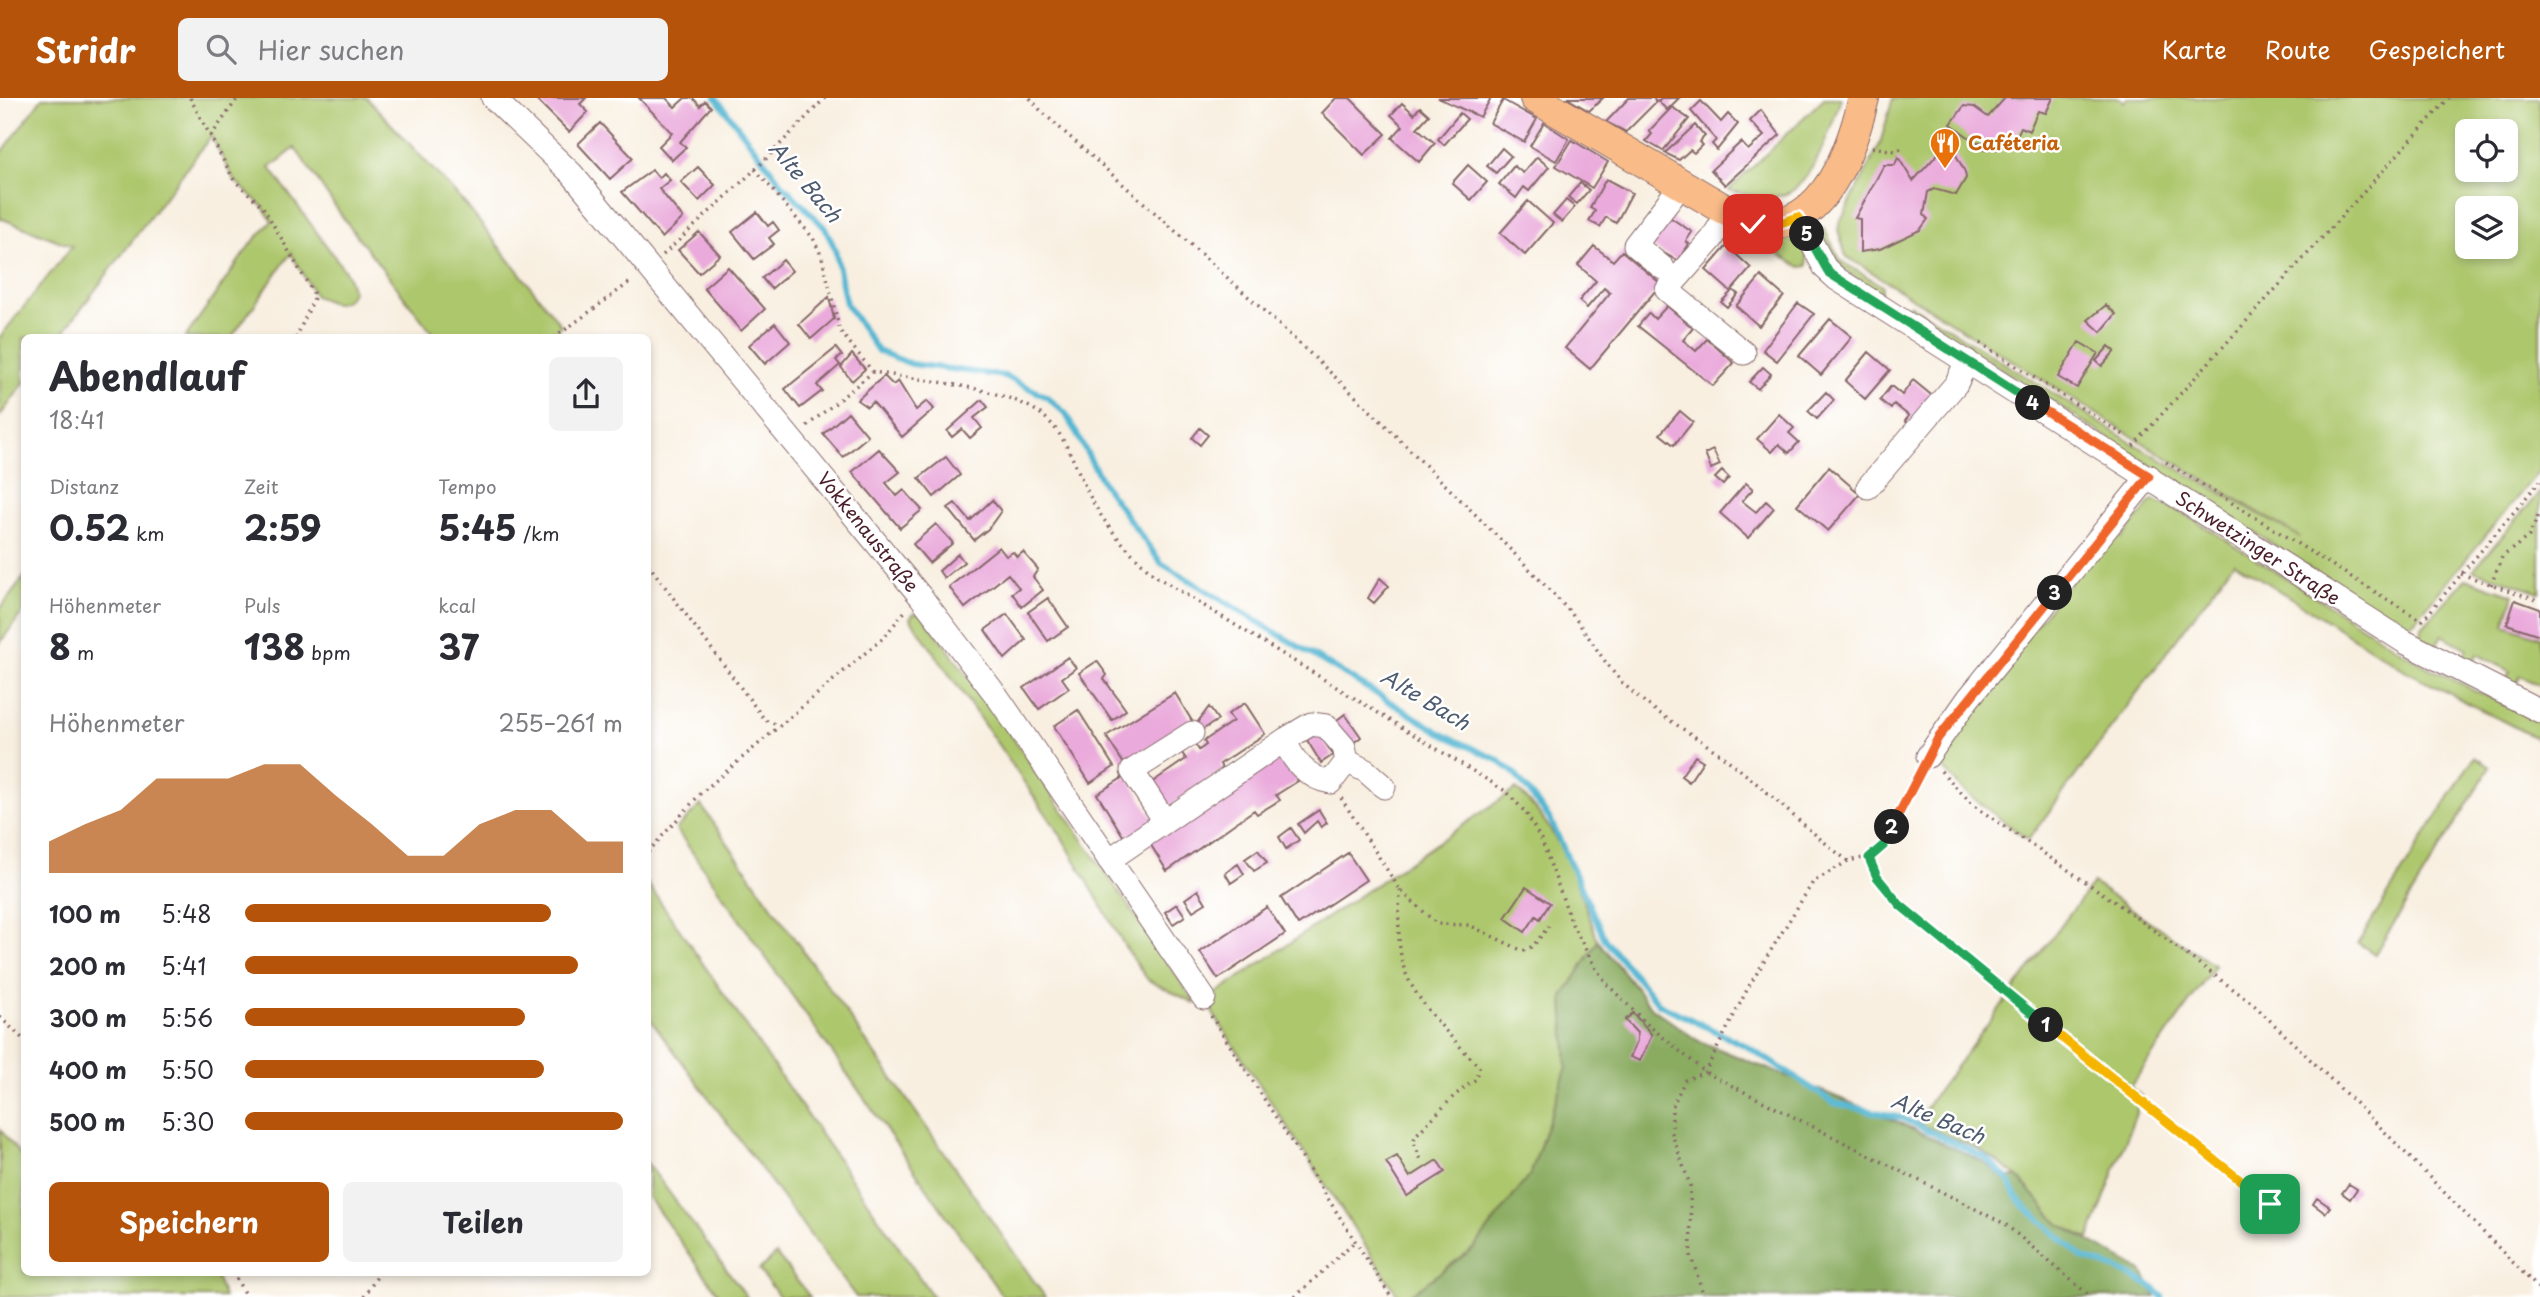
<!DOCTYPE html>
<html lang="de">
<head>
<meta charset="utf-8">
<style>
	body { margin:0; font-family:"Playpen Sans",sans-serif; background:#f2f2f3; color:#2b2b33; height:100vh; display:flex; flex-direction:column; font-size:26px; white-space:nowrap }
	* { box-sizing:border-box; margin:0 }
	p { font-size:23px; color:#7c7c81 }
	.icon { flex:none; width:38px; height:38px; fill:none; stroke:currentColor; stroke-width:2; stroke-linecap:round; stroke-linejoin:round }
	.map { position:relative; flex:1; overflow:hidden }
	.drawer { position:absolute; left:21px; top:236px; width:630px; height:942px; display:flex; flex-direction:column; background:#fff; border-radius:10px; box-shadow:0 4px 10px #0003 }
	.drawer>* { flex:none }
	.fabs { position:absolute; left:2455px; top:21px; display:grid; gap:14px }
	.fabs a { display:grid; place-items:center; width:63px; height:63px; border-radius:10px; background:#fff; box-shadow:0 4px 10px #0003; font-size:35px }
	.pin { position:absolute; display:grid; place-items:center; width:60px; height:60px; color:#fff; margin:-30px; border-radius:14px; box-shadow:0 4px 10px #0006 }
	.km { position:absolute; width:35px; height:35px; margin:-18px; border-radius:50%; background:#222; color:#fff; font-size:19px; line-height:35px; text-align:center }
	.round { display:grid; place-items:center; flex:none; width:74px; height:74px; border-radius:10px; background:#f2f2f3 }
	.overview { display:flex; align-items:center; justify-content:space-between; height:119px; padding:0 28px }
	h1 { font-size:38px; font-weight:700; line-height:52px }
	.metrics { display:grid; grid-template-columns:repeat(3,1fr); gap:10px; height:119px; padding:7px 28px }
	.metrics div { display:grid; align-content:center }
	.metrics b { font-size:35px; font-weight:700 }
	.metrics small { font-size:19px; font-weight:400 }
	.metrics p { font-size:19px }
	.chart { height:196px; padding:14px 28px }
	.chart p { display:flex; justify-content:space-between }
	.chart svg { width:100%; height:126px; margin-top:7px; fill:#b45309; opacity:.7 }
	.primary-button { display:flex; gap:14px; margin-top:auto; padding:14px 28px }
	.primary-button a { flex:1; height:80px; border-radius:10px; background:#b45309; color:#fff; font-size:28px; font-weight:700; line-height:80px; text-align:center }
	.primary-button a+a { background:#f2f2f3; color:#2b2b33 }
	ul { padding:0 28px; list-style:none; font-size:23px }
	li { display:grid; grid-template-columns:112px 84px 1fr; align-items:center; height:52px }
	li i { height:18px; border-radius:9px; background:#b45309 }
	header { display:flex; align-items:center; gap:42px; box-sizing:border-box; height:98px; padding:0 35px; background:#b45309; color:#fff }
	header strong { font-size:33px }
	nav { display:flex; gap:38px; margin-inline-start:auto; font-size:24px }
	.search { width:490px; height:63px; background:#f2f2f3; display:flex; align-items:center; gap:18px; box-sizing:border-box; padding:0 24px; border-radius:10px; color:#7c7c81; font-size:26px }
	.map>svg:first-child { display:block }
	.green { fill:#adc76d; stroke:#7c734c; stroke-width:2; fill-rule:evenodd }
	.forest { fill:#8aac60; stroke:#6a6646; stroke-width:2 }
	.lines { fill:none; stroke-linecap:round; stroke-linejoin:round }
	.stream { stroke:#53b6d2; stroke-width:6 }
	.building { fill:#eaaadb }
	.minor-casing { stroke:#87686a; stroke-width:25 }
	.major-casing { stroke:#87686a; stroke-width:32 }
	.path { stroke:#87686a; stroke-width:3.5; stroke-dasharray:2 5; stroke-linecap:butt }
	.minor { stroke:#fff; stroke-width:23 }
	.major { stroke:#f9bc89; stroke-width:30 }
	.split-1-casing { stroke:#fff; stroke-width:14 }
	.split-2-casing { stroke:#fff; stroke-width:14 }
	.split-3-casing { stroke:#fff; stroke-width:14 }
	.split-4-casing { stroke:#fff; stroke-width:14 }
	.split-5-casing { stroke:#fff; stroke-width:14 }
	.split-6-casing { stroke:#fff; stroke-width:14 }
	.split-1 { stroke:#f5b400; stroke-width:9 }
	.split-2 { stroke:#22a559; stroke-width:9 }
	.split-3 { stroke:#f0652b; stroke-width:9 }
	.split-4 { stroke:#f0652b; stroke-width:9 }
	.split-5 { stroke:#22a559; stroke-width:9 }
	.split-6 { stroke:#f5b400; stroke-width:9 }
	.labels { text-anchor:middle; stroke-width:5; stroke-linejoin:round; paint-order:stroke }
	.food-label { font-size:19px; font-weight:bold; fill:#c56008; stroke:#fff; text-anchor:start }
	.street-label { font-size:19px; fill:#4a1f2b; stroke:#fff }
	.water-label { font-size:21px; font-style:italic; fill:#4e5b6e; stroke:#fff }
</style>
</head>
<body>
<header>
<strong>Stridr</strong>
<div class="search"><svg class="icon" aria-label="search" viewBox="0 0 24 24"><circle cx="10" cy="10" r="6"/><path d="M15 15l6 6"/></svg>Hier suchen</div>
<nav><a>Karte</a><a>Route</a><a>Gespeichert</a></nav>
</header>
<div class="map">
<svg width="2540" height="1199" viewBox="0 0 2540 1199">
	<rect width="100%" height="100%" fill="#fff"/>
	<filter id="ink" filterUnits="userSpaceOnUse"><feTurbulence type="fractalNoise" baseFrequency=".0143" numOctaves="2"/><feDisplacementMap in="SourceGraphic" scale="14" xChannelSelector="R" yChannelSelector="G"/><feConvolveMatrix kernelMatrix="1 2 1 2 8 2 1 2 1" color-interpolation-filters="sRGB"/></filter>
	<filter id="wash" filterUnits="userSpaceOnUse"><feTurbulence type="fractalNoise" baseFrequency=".00686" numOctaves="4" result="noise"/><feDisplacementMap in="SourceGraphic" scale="28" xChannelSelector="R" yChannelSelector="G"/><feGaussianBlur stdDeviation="1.57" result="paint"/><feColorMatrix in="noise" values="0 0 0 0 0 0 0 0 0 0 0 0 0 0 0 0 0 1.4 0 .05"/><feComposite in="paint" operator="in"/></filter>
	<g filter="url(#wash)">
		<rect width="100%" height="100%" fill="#f8efe0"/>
		<path class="green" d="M42,0H367L466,107L561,227L550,240H436L344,121L295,50L270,70L347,176L353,194L347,202L335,206L315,198L291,155L231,240H185L250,147L272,123L263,109L234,82L211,38L59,240H24V285L0,318V239L72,148L0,120V57Z
			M1824,0H1841C1833,25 1813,83 1788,95C1771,103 1746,97 1729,92Z
			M1893,0H2120L2124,4L2127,0H2540V372L2414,524L2400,529L1985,260L1905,213L1910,206L2129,343L2300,439L2138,342L1846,158L1838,132L1840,124L1880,46ZM2468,33H2506V72H2468ZM2468,110H2506V149H2468Z
			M1820,130L1824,131L1841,163L1882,188L1880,196C1853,178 1826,165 1820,130Z
			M1744,136C1766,139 1811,135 1807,168L1800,169Z
			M2540,394V494L2473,472Z
			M2153,402L2185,416L2425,568L2540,624V642L2411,576L2234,464L2028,742L1964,693L1932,658L2109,435L2122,440Z
			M24,479V512L0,545V511Z
			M2466,481L2514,497L2504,527L2540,539V587L2520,578L2515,590L2504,585L2510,573L2477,556L2471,568L2461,563L2467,551L2442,537L2435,549L2421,539L2422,529Z
			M914,515L922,516L1006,630L1196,906L1148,882L1127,852L1060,736L910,520Z
			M2474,659L2490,669L2375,856L2358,845Z
			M1516,691C1561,730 1578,788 1598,843L1563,899L1567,969L1531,1075L1474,1150L1407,1199H1399L1212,914L1215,896Z
			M701,707L1045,1199H1003L676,731Z
			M2093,785L2215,868L2130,989L2142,999L2089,1141L2059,1126L2018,1079L1979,1051L1920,1026L1918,1020Z
			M648,786L933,1199H856L648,918Z
			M0,1031L24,1062V1174L215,1176L224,1199H0Z
			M648,1066L747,1199H721L648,1099Z
			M776,1156L810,1199H780L759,1172Z"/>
		<path class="forest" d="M1598,843L1652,910L1697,942L1898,1024L1982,1063L2003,1079H2018L2059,1126L2142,1173L2156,1199H1407L1474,1150L1531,1075L1567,969L1563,899Z"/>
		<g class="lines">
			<path class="stream" d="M716,0L782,86L825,130L835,151L846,206L878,253L911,266L1005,278L1047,299L1066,316L1104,387L1161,465L1446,638L1498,662L1514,675L1550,721L1605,842L1659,906L1748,949L1834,1005L1902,1020L1984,1059L2006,1079L2021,1105L2083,1160L2119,1172L2151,1188L2163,1199"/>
		</g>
		<g id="blocks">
			<path class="building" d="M535,0H586L580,6L588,14L569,34Z
				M639,0H666L675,9L685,0H693L700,8L705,3L711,9L680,44L686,49L672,62L659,48L672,35Z
				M1336,0H1350L1386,36L1364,57L1322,15Z
				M1438,0H1491L1480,19Z
				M1567,0H1603L1589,13Z
				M1629,0H1653L1656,4L1626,34L1606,24Z
				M1661,0H1679L1667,12L1658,3Z
				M2005,0H2053L2046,15L2038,13L2029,33L2021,29L2011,50L2002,46L1999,51H1985V44H1975L1951,26L1964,8L1974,9L1988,19Z
				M1503,2L1537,21L1524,44L1490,25Z
				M1701,3L1721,24L1728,16L1738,26L1717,52L1712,46L1716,42L1691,13Z
				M1402,5L1414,16L1420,9L1429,17L1417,30L1435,45L1419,64L1392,40L1403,28L1391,17Z
				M1672,9L1689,21L1663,53L1646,43L1652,36L1649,33Z
				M1761,12L1780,37L1725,87L1711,72L1741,44L1748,52L1764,38L1750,23Z
				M1460,15L1467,21L1444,47L1438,41Z
				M600,25L633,60L610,81L578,46Z
				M1544,25L1569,41L1556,63L1530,48Z
				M1695,27L1705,38L1699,44L1702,47L1694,55L1690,52L1679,62L1665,55Z
				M1572,42L1608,64L1592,90L1556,68Z
				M1944,49L1956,57L1965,74L1966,80L1956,97L1934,91L1928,94L1924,117L1928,121L1920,132L1880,151L1860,154V121L1855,120L1884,67H1895L1898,59L1913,83Z
				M1502,50L1511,58L1496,75L1487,68Z
				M1537,59L1549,69L1529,93L1524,89L1516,100L1499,86L1514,68L1523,75Z
				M1468,67L1487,84L1471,102L1452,85Z
				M698,69L715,87L699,103L681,84Z
				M652,72L659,80L664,75L670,82L659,91L683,120L662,140L622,94Z
				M1606,81L1632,95L1616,125L1606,119L1600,129L1589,123L1595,113L1590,110Z
				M1580,85L1589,92L1577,106L1568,99Z
				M1566,102L1575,109L1562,124L1553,117Z
				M1528,103L1553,125L1525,157L1500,135Z
				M757,114L768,128L773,124L779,132L769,140L774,146L754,161L732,134Z
				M1665,116L1692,134L1686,143L1689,146L1678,163L1645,145Z
				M699,134L720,157L699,175L678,152Z
				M1594,148L1613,163L1622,153L1661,186L1590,271L1565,250L1610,195L1604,190L1587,210L1579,203L1596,183L1578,167Z
				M1727,148L1751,170L1732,192L1738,196L1727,209L1721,204L1731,194L1706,172Z
				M783,162L792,173L771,191L762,180Z
				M728,169L765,211L741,233L704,190Z
				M1761,178L1784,198L1759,228L1736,208Z
				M829,199L834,221L811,241L799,226Z
				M1798,205L1814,216L1777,263L1763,252Z
				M2106,207L2116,216L2101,234L2088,222Z
				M1667,208L1693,230L1683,242L1689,247L1696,253L1707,241L1734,265L1713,288L1638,228L1649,215L1655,221Z
				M1830,221L1852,239L1821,277L1799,258Z
				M775,225L790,244L765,266L749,247Z
				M2079,244L2098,255L2077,290L2058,279Z
				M2109,248L2115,253L2102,268L2096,263Z
				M836,250L842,258L836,262L840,267L817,287L822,293L800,310L785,291Z
				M1869,254L1890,272L1865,301L1845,283Z
				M852,256L865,271L852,283L841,269Z
				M1763,269L1771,276L1758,291L1749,284Z
				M884,278L893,287L898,283L916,312L927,303L934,311L902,339L873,304L867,309L857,302Z
				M1913,282L1936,301L1913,329L1905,323L1909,318L1894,306L1891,311L1880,302L1891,288L1902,297Z
				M1826,294L1834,302L1817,321L1808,313Z
				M982,302L988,309L974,320L982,330L970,340L962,331L952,339L947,333Z
				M1680,313L1693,324L1674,347L1660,336Z
				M848,314L868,338L843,359L823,336Z
				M1779,316L1794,330L1789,335L1799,344L1789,355L1779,346L1772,354L1757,341Z
				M1200,330L1208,337L1200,347L1192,340Z
				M879,351L900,374L886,385L897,398L904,392L922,412L900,430L852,374Z
				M1713,352L1720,367L1711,371L1705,356Z
				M946,359L960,377L934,399L919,380Z
				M1829,369L1860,396L1828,433L1797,407Z
				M1722,373L1729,380L1723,387L1715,380Z
				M1746,385L1753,391L1742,403L1756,414L1766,403L1774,410L1748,440L1720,415Z
				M992,402L1001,413L988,431L974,442L948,410L955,405L970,423Z
				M936,426L953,445L929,465L913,446Z
				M999,449L1006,458L1013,454L1017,459L1023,454L1038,471L1033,479L1043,492L1022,509L1012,495L1019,490L1008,476L965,510L949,489Z
				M958,456L964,464L944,480L939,473Z
				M1380,480L1389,488L1374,505L1368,500Z
				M1048,500L1068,529L1048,543L1028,514Z
				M2515,502L2540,511V537L2507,526Z
				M1007,516L1026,542L1005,561L985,532Z
				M1068,559L1076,570L1062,580L1069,590L1039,611L1024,590Z
				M1097,563L1107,577L1104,581L1126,612L1112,622L1079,575Z
				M1175,595L1192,623L1124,666L1106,638Z
				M1245,605L1265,636L1220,666L1223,672L1167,710L1151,685L1186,661L1182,655L1195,646L1199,652L1206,647L1204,643L1233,623L1228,616Z
				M1209,609L1218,622L1202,632L1197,625Z
				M1078,612L1114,669L1090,685L1054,628Z
				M1345,616L1361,639L1349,648L1333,625Z
				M1319,634L1333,657L1321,665L1307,642Z
				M1281,657L1298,683L1276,697L1280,702L1257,716L1254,712L1167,773L1149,744Z
				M1695,658L1703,663L1689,684L1681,678Z
				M1127,677L1155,723L1125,741L1097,696Z
				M1319,712L1327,725L1321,729L1317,723L1304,735L1298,726Z
				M1291,730L1299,742L1286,751L1279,739Z
				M1258,752L1267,765L1254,773L1245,761Z
				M1348,755L1366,782L1298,827L1281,800Z
				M1238,766L1244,776L1231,785L1225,775Z
				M1526,789L1550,805L1540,821L1536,818L1525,834L1505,820Z
				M1198,792L1206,805L1193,813L1185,801Z
				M1177,806L1185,818L1173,826L1165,814Z
				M1267,809L1285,836L1218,881L1200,854Z
				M1633,915L1652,937L1640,963L1630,959L1637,943V935L1625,922Z
				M1397,1058L1410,1079L1437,1062L1445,1074L1407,1098L1386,1064Z
				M2349,1086L2357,1091L2350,1101L2342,1095Z
				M2317,1100L2330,1109L2325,1115L2313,1106Z"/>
		</g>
	</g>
	<g filter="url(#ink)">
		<use href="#blocks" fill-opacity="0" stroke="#87686a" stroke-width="2"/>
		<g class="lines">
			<g class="minor-casing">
				<path id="minor" d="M493,0L572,76L921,499L999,601L1204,900
					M1728,114L1712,141L1667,192L1744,255
					M1798,119L1825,170L1837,181L2405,544L2540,613
					M1663,170L1635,147L1682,86
					M1868,389L1956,286L1967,263
					M1311,626L1326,628L1344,649L1347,663L1331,684C1309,681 1290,662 1286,641Z
					M1928,658L1968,601L2149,378
					M1347,663L1366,673L1384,689
					M1165,723L1132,673L1192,635
					M1109,762L1286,641"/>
			</g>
			<g class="major-casing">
				<path id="major" d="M1535,0L1741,121C1817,149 1850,58 1864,0"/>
			</g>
			<path class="path" d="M190,0L234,82L263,109L315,198L296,240
				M1030,0L1041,13C1161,121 1283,226 1397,339C1455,397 1514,453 1569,513C1590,537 1603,566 1626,588C1656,617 1696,637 1729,663C1770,695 1807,732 1848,763
				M211,38L238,0
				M1872,49L1895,53L1905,49
				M755,71L813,140L822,159L840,233L873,274C919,282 1007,289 1042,317C1068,337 1077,376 1093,404C1108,432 1131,455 1154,477L1507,694L1526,715L1542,743L1572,826L1595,869L1607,886L1647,926L1705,974L2005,1126L2091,1199
				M663,157L760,67L825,0
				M554,240L633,182
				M1980,245L2127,339
				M807,328L873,274
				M2133,348L2449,0
				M2166,364L2422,523
				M648,466L765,622L779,628
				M2461,476L2540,503
				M2491,487L2502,459L2529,438L2540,414
				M2422,523L2540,383
				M1941,673L1973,707L2118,806L2252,905L2379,1028L2540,1192
				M1341,700L1400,792L1437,826L1469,827L1523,853L1533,848L1549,828
				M648,754L701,695L884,539L906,512
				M1869,760L1877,779L1900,807L2270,1106
				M1400,792C1399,815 1397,840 1402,863C1410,900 1454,941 1479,969L1476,981L1454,998L1417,1036L1413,1043L1421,1062
				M1211,918L1391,1199
				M0,919L24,942
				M233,1174L246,1199
				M364,1199L380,1174
				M1295,1199L1355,1143
				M1704,1199L1691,1157L1690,1087L1672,1036V1009L1685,982L1705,974L1749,888L1813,784L1848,763L1873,758L1883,747L1920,675"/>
			<use href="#minor" class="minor"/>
			<use href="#major" class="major"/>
		</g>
	</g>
	<g class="lines" filter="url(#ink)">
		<g class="split-1-casing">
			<path id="split-1" d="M2046,927L2270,1106"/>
		</g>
		<g class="split-2-casing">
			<path id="split-2" d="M1892,729L1884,747L1869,760L1877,779L1900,807L2046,927"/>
		</g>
		<g class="split-3-casing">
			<path id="split-3" d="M1892,729L1938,640L2055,495"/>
		</g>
		<g class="split-4-casing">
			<path id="split-4" d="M2033,305L2149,378L2055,495"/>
		</g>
		<g class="split-5-casing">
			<path id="split-5" d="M1807,136L1829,175L2033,305"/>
		</g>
		<g class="split-6-casing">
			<path id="split-6" d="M1753,126L1775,127L1798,119L1807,136"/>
		</g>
		<use href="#split-1" class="split-1"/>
		<use href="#split-2" class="split-2"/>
		<use href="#split-3" class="split-3"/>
		<use href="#split-4" class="split-4"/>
		<use href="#split-5" class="split-5"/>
		<use href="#split-6" class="split-6"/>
	</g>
	<defs>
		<g id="restaurant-pin" transform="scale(1.575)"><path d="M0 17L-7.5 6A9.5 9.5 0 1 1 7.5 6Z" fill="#e8710a" stroke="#fff"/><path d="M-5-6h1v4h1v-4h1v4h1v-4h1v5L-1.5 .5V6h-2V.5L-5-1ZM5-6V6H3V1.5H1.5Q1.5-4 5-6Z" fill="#fff"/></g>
	</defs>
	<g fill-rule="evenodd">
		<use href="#restaurant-pin" x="1945" y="45"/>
	</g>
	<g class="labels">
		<g class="food-label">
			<text x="1968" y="52">Caféteria</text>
		</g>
		<g class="street-label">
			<text transform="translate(868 434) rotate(51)" y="7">Vokkenaustraße</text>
			<text transform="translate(2258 450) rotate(33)" y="7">Schwetzinger Straße</text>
		</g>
		<g class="water-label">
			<text transform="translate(805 84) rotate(50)" y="7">Alte Bach</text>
			<text transform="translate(1425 602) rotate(31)" y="7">Alte Bach</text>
			<text transform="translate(1938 1021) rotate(23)" y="7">Alte Bach</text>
		</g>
	</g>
</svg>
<div class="fabs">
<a><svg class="icon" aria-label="locate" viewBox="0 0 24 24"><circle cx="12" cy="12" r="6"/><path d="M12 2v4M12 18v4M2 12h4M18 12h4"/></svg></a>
<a><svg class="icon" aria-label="layers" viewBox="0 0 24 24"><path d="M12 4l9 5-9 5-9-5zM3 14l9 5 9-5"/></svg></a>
</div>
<div class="pin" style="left:2270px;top:1106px;background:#1e9e55"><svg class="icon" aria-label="arrive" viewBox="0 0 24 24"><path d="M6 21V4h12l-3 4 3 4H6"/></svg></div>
<div class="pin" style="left:1753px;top:126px;background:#d93025"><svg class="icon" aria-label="check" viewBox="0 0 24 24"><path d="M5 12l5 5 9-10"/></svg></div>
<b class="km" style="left:2046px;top:927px">1</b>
<b class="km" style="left:1892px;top:729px">2</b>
<b class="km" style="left:2055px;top:495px">3</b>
<b class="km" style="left:2033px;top:305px">4</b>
<b class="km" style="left:1807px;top:136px">5</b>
<section class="drawer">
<div class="overview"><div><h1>Abendlauf</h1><p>18:41</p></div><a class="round"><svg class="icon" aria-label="share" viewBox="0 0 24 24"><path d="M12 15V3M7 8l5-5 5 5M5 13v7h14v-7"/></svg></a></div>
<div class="metrics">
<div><p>Distanz</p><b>0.52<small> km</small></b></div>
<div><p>Zeit</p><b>2:59</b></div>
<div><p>Tempo</p><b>5:45<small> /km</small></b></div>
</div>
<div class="metrics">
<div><p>Höhenmeter</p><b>8<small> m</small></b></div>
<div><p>Puls</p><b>138<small> bpm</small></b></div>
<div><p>kcal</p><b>37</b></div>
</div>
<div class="chart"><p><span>Höhenmeter</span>255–261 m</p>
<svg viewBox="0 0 160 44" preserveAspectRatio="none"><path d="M0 44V33L10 27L20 22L30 11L40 11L50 11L60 6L70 6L80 17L90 27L100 38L110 38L120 27L130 22L140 22L150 33L160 33V44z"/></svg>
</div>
<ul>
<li><b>100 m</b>5:48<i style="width:81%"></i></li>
<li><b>200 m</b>5:41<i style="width:88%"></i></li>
<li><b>300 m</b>5:56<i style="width:74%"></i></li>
<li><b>400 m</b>5:50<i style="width:79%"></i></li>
<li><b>500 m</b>5:30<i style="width:100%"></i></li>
</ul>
<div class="primary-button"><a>Speichern</a><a>Teilen</a></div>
</section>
</div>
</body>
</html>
